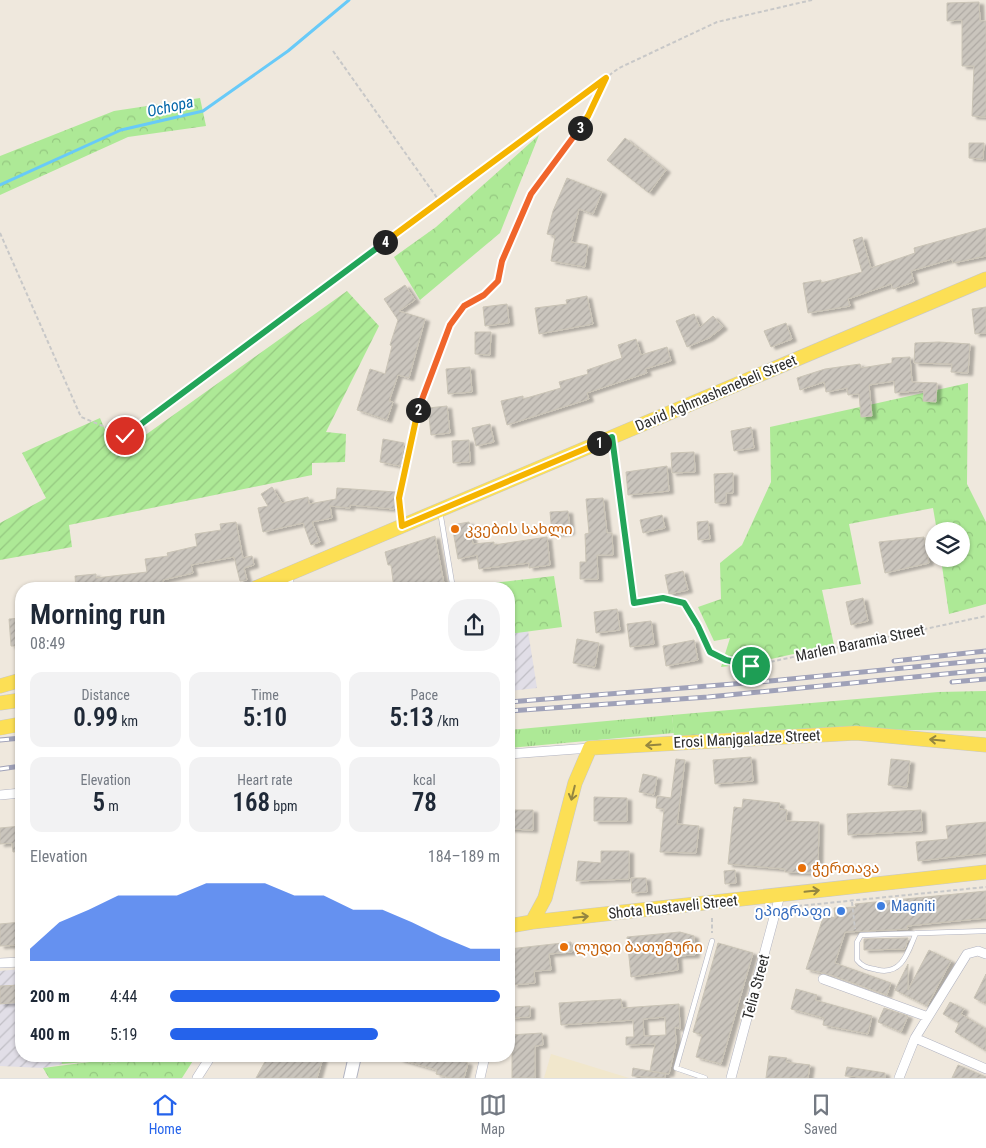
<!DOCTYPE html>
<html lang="en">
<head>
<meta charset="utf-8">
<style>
	body { margin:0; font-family:"Roboto Condensed","Noto Sans Georgian",sans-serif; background:#f2f2f3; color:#1f2937; height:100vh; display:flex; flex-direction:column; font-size:19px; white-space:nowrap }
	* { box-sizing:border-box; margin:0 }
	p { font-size:16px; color:#747a83 }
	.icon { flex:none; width:28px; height:28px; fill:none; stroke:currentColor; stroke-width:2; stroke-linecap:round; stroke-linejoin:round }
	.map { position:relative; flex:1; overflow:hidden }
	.drawer { position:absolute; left:15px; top:582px; width:500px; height:480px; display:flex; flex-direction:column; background:#fff; border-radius:20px; box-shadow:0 1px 4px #0004 }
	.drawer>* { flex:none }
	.buttons { position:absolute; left:925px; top:522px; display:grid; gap:10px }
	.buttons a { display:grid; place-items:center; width:45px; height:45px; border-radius:50%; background:#fff; box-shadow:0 1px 4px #0004; font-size:25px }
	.pin { position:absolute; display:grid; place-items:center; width:42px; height:42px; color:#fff; margin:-21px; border:2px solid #fff; border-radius:50%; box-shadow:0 1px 5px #0007 }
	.km { position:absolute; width:25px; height:25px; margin:-12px; border-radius:50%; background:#222; color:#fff; font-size:14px; line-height:25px; text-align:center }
	.round { display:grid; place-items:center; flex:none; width:52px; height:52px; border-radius:20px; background:#f2f2f3 }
	.overview { display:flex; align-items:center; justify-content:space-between; height:85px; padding:0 15px }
	h1 { font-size:28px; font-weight:600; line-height:38px }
	.metrics { display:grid; grid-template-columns:repeat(3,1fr); gap:8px; height:85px; padding:5px 15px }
	.metrics div { display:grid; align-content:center; border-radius:12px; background:#f2f2f3; text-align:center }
	.metrics b { font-size:25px; font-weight:600 }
	.metrics small { font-size:14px; font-weight:400 }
	.metrics p { font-size:14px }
	.chart { height:140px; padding:10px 15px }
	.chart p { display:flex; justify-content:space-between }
	.chart svg { width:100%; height:90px; margin-top:5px; fill:#2563eb; opacity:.7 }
	ul { padding:0 15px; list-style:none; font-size:16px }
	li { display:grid; grid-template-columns:80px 60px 1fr; align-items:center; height:38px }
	li i { height:12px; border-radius:6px; background:#2563eb }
	.tabs { display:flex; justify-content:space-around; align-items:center; height:70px; border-top:1px solid #e0e1e3; background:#fff; font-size:14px; color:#747a83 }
	.tabs a { display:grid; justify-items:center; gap:2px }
	.tabs .on { color:#2563eb }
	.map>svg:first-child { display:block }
	.industrial { fill:url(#industrial-furrows) }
	.education { fill:#f1e7cc }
	.grass { fill:url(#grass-tufts) }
	.forest { fill:url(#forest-crowns) }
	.garden { fill:url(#garden-furrows) }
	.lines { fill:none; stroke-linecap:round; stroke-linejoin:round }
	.stream { stroke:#68caf8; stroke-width:3 }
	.building { fill:url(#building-hatch); stroke:#cac4b6; fill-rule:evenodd; filter:url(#shadow) }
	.lane-casing { stroke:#b1b3c1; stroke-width:5.5 }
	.street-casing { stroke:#b1b3c1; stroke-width:10 }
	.secondary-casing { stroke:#b1b3c1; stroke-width:14 }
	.primary-casing { stroke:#c8c8c8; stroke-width:15 }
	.path { stroke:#c8c8c8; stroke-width:2; stroke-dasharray:4 2.5; stroke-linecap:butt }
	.lane { stroke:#fff; stroke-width:4.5 }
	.street { stroke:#fff; stroke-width:9 }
	.secondary { stroke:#fff; stroke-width:12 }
	.primary { stroke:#fcdf55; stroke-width:14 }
	.rail-casing { stroke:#9fa1b8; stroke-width:5 }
	.rail { stroke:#fff; stroke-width:3; stroke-dasharray:9; stroke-linecap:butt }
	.oneway { stroke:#948640 }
	.split-1-casing { stroke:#fff; stroke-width:10 }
	.split-2-casing { stroke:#fff; stroke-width:10 }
	.split-3-casing { stroke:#fff; stroke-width:10 }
	.split-4-casing { stroke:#fff; stroke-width:10 }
	.split-5-casing { stroke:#fff; stroke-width:10 }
	.split-1 { stroke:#22a559; stroke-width:6 }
	.split-2 { stroke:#f5b400; stroke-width:6 }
	.split-3 { stroke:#f0652b; stroke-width:6 }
	.split-4 { stroke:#f5b400; stroke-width:6 }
	.split-5 { stroke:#22a559; stroke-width:6 }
	.food-dot { fill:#e8710a; stroke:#fff; stroke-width:2 }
	.shop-dot { fill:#3f7fe0; stroke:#fff; stroke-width:2 }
	.labels { text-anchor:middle; stroke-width:4; stroke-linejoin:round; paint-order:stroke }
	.street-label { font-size:15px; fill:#2c2c2c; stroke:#fff }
	.food-label { font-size:15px; fill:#c56008; stroke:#fff; text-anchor:start }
	.shop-label { font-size:15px; fill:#366cbe; stroke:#fff; text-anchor:start }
	.water-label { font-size:16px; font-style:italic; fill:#0366a9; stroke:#fff }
</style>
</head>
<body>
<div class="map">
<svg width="986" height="1078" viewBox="0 0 986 1078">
	<defs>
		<pattern id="industrial-furrows" width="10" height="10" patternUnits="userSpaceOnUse" patternTransform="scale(1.25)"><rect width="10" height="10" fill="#e1dee7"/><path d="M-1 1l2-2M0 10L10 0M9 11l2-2" fill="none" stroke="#c1bfc6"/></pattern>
		<pattern id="grass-tufts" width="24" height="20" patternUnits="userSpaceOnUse" patternTransform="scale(1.25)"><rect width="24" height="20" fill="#ade996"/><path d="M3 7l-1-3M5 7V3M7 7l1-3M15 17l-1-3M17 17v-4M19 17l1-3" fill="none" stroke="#95c881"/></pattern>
		<pattern id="forest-crowns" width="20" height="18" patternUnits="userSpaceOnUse" patternTransform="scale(1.25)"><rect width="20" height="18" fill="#ade996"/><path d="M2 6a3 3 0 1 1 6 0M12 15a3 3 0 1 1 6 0" fill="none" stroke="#95c881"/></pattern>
		<pattern id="garden-furrows" width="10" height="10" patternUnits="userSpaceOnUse" patternTransform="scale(1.25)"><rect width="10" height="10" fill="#ade996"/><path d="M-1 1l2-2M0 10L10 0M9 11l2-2" fill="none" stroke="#95c881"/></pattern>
		<pattern id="building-hatch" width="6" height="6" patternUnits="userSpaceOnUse" patternTransform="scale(1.25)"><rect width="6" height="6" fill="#cac5bd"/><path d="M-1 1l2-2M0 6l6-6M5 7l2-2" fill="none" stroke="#aea9a3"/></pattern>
		<filter id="shadow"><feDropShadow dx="4.5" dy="2.5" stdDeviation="1" flood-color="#0004"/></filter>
	</defs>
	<rect width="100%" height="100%" fill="#efe8dd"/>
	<path class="industrial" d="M528,631L537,688L509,691V634Z
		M21,969V1056H61L62,1064L43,1068L0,1066V971Z"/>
	<path class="education" d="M551,1054L629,1078H544Z"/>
	<path class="grass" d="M672,715L674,733L509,748V730Z
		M61,1056H132L112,1064L97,1061L62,1064Z"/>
	<path class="forest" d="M200,98L206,126L128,137L0,195V156L114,111Z
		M539,135L500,233L420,300L394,257L436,227Z
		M968,383L967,484L986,522V604L949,614L941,559H961V531H937L933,508L849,524L861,584L822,590L834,645L753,663L721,667L730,638L714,641L698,607L721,599L720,563L742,545L771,482L770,427Z
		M554,576L562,627L509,634V589H459V587Z
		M986,691V731L839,729L674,737L672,715L938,692Z
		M132,1056H196L182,1078H49L43,1068L97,1061L112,1064Z"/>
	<path class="garden" d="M347,291L379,326L326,432L346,434L345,462L312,463V475L69,525L72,547L0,560V523L46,498L22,453L100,418L116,456Z"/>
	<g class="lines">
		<path class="stream" d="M0,185L121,130L203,111L288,51L349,0"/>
	</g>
	<path class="building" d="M979,2L980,21H986V117L972,116L974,66H962V20L947,21V3Z
		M625,138L666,170L649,193L607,160Z
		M969,143H984L983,159L969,158Z
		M567,178L602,192L593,214L579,209L571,242L588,245L585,267L551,261L555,236L547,234L553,211Z
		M986,228V256L953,263L952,259L911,271L914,282L893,289L891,284L848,299L850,306L808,313L803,283L821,280V283L862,272L853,240L862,237L871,268L915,253L914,248Z
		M405,285L415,300L399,311L425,319L409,378L398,375L389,401L393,402L387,420L357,410L370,369L385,374L392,346L390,345L398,320L384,299Z
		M587,296L593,324L539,334L535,308L567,304L566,300Z
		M507,304L509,323L485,326L483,307Z
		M986,307V333L975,334L972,309Z
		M694,314L700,327L713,316L723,327L709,338L687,347L676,321Z
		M786,323L792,339L771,347L764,331Z
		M475,332H491L490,355L475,354Z
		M636,339L641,355L667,347L671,361L645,369L647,373L587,393L589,399L507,425L501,401L523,396V399L561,388L559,382L588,374L587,370L622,358L618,345Z
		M939,342L970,344L968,373L951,372L952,364L914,363L915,343Z
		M910,357L912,382L937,383L936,402L923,401L924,390L895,393L894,381L869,385L872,416L861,417L859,394L848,395L847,388L826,392L824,382L800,390L797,378L825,369L860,364L861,368L892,363V358Z
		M470,367L472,392L448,394L446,369Z
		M447,406L450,433L431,435L428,408Z
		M490,424L494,442L476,446L472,428Z
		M751,427L754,448L734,451L731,431Z
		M383,439L404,443L400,466L380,462Z
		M469,440L470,462L453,463L452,441Z
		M694,452L695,472L672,473L671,453Z
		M667,466L669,491L628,495L626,472Z
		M733,473V493H726V503H715L714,474Z
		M272,487L282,503L308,497L309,504L336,499L337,488L396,492L394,509L350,505V508L330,506L332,518L312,522L320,542L311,545L303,523L263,532L258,508L268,506L261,494Z
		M603,498L607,533H612L613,555H597L598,579H580V562H586L585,534L589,533L586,499Z
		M568,511L570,532L552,534L550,512Z
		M662,515L665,528L643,533L640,520Z
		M708,521L710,539L698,540L697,522Z
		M236,522L243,558L252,556L254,565L244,568L247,580L240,581L234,557L191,565L193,573L163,580L164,584L145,587V589H76L75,576L96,574V578L147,572L145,559L168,556L167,553L197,546L195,534L221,530L220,524Z
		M469,522L473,544L494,542V545L547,537L550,565L529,568V563L479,569L477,555L458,559L452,525Z
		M435,536L445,589H394L391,565H388L385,552Z
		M924,537L929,563L885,573L879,542Z
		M683,571L688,590L669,594L665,575Z
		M863,598L868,621L851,625L846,602Z
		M617,609L620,630L596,633L594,612Z
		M21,618V646H11L9,619Z
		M651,621L654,644L630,647L627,624Z
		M577,639L599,643L595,667L573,663Z
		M694,640L698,660L666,666L663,646Z
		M751,757L753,781L715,784L713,760Z
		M676,759L685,760L677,824L699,826L696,853L660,852L664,809L656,808L657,796L671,798Z
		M891,759L910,761L907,787L888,785Z
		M643,774L657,777L654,795L639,792Z
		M594,797L627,798V821H594Z
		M743,799L780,803L779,809L787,810L786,821L819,822L818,873L785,872V869L728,864L734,807L742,808Z
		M509,810H533V830L509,829Z
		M921,810L922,831L848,835L847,814Z
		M986,822V853L918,861L916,842L948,839L946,826Z
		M21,826V851L13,852L12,843L0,844V828Z
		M601,851H629V879L576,881L578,861L601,863Z
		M735,870L736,883L725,884L724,871Z
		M631,878H646L647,892L632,893Z
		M986,891V918L907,926L908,929L845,932L835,963L891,983L887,995L831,975L806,969L824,915L835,918L834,908L856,907L855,904Z
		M21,922V945L0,946V924Z
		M680,932L694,936L695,955L677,956L678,970L631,977L627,937Z
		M908,938L905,949L864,950V939Z
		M571,942L572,952L549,954L551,970L534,971L535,983L513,985L512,975L509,976V949Z
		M718,943L753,953L721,1064L696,1057L702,1035L693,1032Z
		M929,950L951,961L927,1006L895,990L908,964V990Z
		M986,974V1004L974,998Z
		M21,985V1002L0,1004V986Z
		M796,989L817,995L815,1000L872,1016L868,1034L823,1025L824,1018L791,1009Z
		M621,999L622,1008L679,1004L680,1029L675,1027L676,1042L669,1074L650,1071L655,1044L626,1045V1037H634L633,1020L561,1025L559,1003ZM665,1017L666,1035L644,1036L643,1019Z
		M950,1002L964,1009L961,1014L986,1029V1051L955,1032L959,1023L943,1014Z
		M530,1006V1017L511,1018L510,1007Z
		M884,1008L908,1016L901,1032L878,1022Z
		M542,1033L543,1045L535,1046V1078H512V1047H509V1035Z
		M268,1056H318L323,1058L317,1078H256Z
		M399,1056H444L468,1063L464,1078H450L436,1074L437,1070L399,1059Z
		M769,1056L787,1058L786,1062L810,1065L808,1078H766Z
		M958,1065L986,1077V1078H952Z
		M847,1067L885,1073V1078L845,1076Z
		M633,1068L665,1074V1078L632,1076Z"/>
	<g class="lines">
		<g class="lane-casing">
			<path id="lane" d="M612,438L634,603
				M440,511L453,589
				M402,525L399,499L418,411L450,325L464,306L483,295L498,281L502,261L531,194
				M916,933C908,951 903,975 878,970C870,968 863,968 857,960V942L861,935L986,931
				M705,1078L676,1068L712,941"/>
		</g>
		<g class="street-casing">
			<path id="street" d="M288,574L290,589
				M509,754L590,748
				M0,795L21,793
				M0,963L21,962
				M823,979L928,1017
				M915,1038L986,1069
				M197,1078L211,1056
				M480,1078L485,1056
				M731,1078L780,895
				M899,1078L915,1038L967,954L978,951L986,954"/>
		</g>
		<g class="secondary-casing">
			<path id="secondary" d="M350,1078L355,1056"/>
		</g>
		<g class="primary-casing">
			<path id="primary" d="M253,589L986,279
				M0,686L21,680
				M0,703L21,700
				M0,728L21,724
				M532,922L545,898L575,783L590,748L856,733L986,745
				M509,926L532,922L986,872"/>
		</g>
		<path class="path" d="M333,51L440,202
			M535,188L588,116L605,79
			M0,233L81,417L125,435L619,68L717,22L812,0
			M642,602L663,598L684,603L699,626L710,652L726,660L751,666L986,616
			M852,902L855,929
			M798,906L986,887
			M712,918V933"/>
		<use href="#lane" class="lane"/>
		<use href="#street" class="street"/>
		<use href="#secondary" class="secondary"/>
		<use href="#primary" class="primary"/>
		<g class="rail-casing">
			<path id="rail" d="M894,661L986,651
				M952,682L986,679
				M509,702L770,681L986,660
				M509,711L708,697L986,670
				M0,740L21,738
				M0,769L21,766"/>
		</g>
		<use href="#rail" class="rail"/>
	</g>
	<defs><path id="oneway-shaft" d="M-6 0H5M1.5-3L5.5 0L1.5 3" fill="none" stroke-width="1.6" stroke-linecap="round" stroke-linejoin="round" transform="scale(1.25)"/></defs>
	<g class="oneway">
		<use href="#oneway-shaft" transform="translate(937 740) rotate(-175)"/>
		<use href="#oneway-shaft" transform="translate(653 745) rotate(176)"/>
		<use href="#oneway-shaft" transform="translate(573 793) rotate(104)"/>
		<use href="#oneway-shaft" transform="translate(812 891) rotate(-6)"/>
		<use href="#oneway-shaft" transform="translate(581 917) rotate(-6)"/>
	</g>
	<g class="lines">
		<g class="split-1-casing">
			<path id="split-1" d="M599,443L612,437L634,603L663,598L684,603L698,626L710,652L726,660L751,666"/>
		</g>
		<g class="split-2-casing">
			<path id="split-2" d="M418,410L399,498L402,526L599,443"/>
		</g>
		<g class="split-3-casing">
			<path id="split-3" d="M418,410L450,325L464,306L484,295L498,281L502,261L531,194L580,128"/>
		</g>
		<g class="split-4-casing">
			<path id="split-4" d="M385,242L606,78L588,116L580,128"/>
		</g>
		<g class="split-5-casing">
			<path id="split-5" d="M125,436L385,242"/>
		</g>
		<use href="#split-1" class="split-1"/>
		<use href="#split-2" class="split-2"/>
		<use href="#split-3" class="split-3"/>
		<use href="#split-4" class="split-4"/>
		<use href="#split-5" class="split-5"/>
	</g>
	<g class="food-dot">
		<circle cx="455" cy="529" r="5"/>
		<circle cx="802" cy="868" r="5"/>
		<circle cx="564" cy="947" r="5"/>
	</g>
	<g class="shop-dot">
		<circle cx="881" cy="906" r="5"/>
		<circle cx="841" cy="911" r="5"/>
	</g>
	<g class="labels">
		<g class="street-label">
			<text transform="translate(716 393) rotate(-23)" y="5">David Aghmashenebeli Street</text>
			<text transform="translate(860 643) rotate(-12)" y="5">Marlen Baramia Street</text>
			<text transform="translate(747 739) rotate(-3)" y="5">Erosi Manjgaladze Street</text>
			<text transform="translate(673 907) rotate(-6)" y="5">Shota Rustaveli Street</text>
			<text transform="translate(756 987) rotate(-75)" y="5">Telia Street</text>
		</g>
		<g class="food-label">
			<text x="465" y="534">კვების სახლი</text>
			<text x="812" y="873">ჭერთავა</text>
			<text x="574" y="952">ლუდი ბათუმური</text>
		</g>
		<g class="shop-label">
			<text x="891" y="911">Magniti</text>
			<text x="831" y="916" text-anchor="end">ეპიგრაფი</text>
		</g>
		<g class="water-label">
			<text transform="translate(170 106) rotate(-13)" y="6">Ochopa</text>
		</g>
	</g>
</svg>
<div class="buttons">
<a><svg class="icon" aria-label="layers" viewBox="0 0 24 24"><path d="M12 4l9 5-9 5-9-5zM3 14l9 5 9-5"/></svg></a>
</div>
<div class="pin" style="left:751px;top:666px;background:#1e9e55"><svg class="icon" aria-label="arrive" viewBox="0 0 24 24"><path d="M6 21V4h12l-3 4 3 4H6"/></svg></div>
<div class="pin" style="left:125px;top:436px;background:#d93025"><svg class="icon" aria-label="check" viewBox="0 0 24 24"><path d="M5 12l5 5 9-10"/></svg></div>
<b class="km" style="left:599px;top:443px">1</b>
<b class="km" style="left:418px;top:410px">2</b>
<b class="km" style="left:580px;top:128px">3</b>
<b class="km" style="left:385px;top:242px">4</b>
<section class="drawer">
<div class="overview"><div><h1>Morning run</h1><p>08:49</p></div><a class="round"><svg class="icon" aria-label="share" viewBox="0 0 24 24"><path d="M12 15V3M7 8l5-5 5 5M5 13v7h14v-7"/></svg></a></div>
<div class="metrics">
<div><p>Distance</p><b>0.99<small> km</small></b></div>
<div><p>Time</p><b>5:10</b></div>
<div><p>Pace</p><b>5:13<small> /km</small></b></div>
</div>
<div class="metrics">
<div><p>Elevation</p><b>5<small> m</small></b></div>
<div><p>Heart rate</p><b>168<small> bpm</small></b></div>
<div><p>kcal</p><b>78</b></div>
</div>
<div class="chart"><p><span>Elevation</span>184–189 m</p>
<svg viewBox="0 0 160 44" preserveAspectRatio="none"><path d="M0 44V38L10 25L20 19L30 12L40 12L50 12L60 6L70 6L80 6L90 12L100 12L110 19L120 19L130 25L140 32L150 38L160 38V44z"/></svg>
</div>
<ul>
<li><b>200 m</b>4:44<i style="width:100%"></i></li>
<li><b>400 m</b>5:19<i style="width:63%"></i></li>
</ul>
</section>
</div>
<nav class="tabs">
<a class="on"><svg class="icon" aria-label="home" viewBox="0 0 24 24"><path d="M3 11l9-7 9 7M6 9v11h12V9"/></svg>Home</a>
<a><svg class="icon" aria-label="map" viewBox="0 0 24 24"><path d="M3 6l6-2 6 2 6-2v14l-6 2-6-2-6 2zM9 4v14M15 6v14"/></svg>Map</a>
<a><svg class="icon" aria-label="saved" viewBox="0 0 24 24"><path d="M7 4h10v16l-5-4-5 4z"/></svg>Saved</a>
</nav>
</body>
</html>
